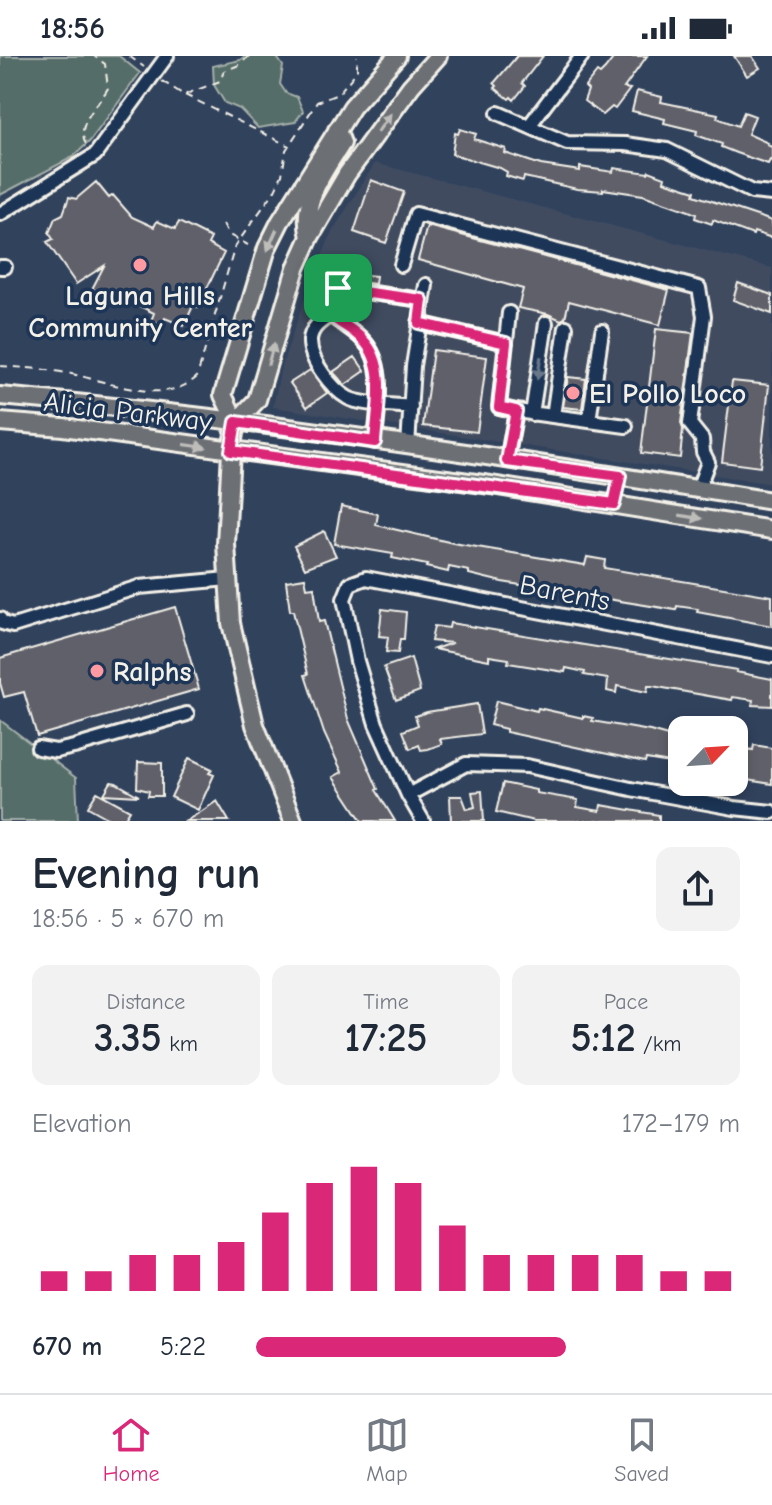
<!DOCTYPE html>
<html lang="en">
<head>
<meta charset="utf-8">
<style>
	body { margin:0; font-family:"Comic Neue",sans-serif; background:#f2f2f3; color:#1f2937; height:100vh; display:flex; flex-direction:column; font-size:30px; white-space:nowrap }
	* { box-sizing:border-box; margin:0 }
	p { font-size:26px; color:#747a83 }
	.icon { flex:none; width:44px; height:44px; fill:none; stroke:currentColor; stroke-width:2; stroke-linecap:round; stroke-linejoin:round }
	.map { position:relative; height:765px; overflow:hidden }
	.panel { display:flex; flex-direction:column; background:#fff; flex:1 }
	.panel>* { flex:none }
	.needle { width:52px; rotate:65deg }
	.tools { position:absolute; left:668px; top:660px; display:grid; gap:16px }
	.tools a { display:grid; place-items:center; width:80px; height:80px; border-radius:16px; background:#fff; box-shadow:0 4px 12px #0003; font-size:40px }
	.pin { position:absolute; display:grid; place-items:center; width:68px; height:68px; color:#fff; margin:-34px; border-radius:16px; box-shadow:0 4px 12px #0006 }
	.round { display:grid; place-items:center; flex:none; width:84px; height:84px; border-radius:16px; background:#f2f2f3 }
	.summary { display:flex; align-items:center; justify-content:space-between; height:136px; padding:0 32px }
	h1 { font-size:44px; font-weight:700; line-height:60px }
	.stats { display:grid; grid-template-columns:repeat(3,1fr); gap:12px; height:136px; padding:8px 32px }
	.stats div { display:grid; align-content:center; border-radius:16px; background:#f2f2f3; text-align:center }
	.stats b { font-size:40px; font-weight:700 }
	.stats small { font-size:22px; font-weight:400 }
	.stats p { font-size:22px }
	.chart { height:224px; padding:16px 32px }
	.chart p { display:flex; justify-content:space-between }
	.chart svg { width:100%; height:144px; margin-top:8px; stroke:#db2777; stroke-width:6 }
	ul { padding:0 32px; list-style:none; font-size:26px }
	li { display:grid; grid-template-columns:128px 96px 1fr; align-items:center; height:60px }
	li i { height:20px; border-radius:10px; background:#db2777 }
	.status { display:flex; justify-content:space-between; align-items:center; height:56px; padding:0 40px; background:#fff; direction:ltr }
	.status svg { height:22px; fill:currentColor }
	.tab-bar { display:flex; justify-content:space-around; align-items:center; height:112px; border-top:2px solid #e0e1e3; background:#fff; font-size:22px; color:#747a83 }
	.tab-bar a { display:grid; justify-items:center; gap:4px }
	.tab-bar .selected { color:#db2777 }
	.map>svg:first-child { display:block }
	.built { fill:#3f4b61 }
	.green { fill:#556d69; stroke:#a4afa8; stroke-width:2 }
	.building { fill:#60606a; stroke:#f4f1e8; stroke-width:2 }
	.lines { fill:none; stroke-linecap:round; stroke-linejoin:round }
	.minor-casing { stroke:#f4f1e8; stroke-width:18 }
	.major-casing { stroke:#f4f1e8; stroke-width:22 }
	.path { stroke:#f4f1e8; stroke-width:2; stroke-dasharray:8 6; stroke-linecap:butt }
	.minor { stroke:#1d3557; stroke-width:12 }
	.major { stroke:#6c6f75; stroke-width:16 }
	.oneway { fill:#bebdba }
	.oneway2 { fill:#68778a }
	.route-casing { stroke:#fff; stroke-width:16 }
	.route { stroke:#db2777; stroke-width:10 }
	.poi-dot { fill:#ff9aa2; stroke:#1d3557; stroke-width:3 }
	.labels { text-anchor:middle; stroke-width:7; stroke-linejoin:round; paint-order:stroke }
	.poi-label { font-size:28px; font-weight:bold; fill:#f4f1e8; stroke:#1d3557; text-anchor:start }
	.street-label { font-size:28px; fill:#f4f1e8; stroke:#1d3557 }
</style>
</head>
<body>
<div class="status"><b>18:56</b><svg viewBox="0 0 49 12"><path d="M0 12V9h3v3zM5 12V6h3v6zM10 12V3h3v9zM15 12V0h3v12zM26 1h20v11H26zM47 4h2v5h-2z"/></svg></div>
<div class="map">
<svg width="772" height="765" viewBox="0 0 772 765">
	<rect width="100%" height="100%" fill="#31425d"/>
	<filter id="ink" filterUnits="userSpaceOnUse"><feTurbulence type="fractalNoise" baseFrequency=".0125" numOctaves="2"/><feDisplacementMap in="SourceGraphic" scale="16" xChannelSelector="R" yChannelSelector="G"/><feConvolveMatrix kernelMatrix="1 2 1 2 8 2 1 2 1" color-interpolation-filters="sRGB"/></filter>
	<g filter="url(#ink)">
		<path class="built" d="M375,107L772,212V428L273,351L281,312L305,241L332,176Z"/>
		<path class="green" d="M0,0H119L140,17L90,85L73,101L0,139Z
			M245,0H276L283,10L280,28L286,37L297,41L303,55L295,66L258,72L240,53L225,47L214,29L213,10L240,4Z
			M0,664L76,722L78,765H0Z"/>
		<path class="building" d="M517,0H543L522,27L525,30L514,44L511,41L509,43L495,32L497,30L494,27Z
			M615,0H647L624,32L630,33L615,53L612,51L603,59L584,45L588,34L585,31L597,16L600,18L605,13Z
			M734,0H752L760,12L747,20Z
			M637,35L662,41L661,46L718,58L717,62L738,70L744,56L755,60L748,78L768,87L767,89L772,91V105L770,104L768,108L736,97L721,91L722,88L696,79L697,75L664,67L665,63L632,55Z
			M460,73L476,78L474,83L506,93L505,97L541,109L580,115V111L613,116L614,112L648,117L649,115L665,121L664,125L695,135L694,139L772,165V182L754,176L753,179L713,164L712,168L695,162L696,158L689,155L643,139L603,133V135L577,133L524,121L523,125L506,120L507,116L500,112L452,98L455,77L458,78Z
			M371,124L404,136L386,187L354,176Z
			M96,126L109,142L113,139L132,161L154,171L157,165L175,173L179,166L211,182L208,188L224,197L198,251L193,250L184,270L165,262L162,269L151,265L154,257L113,237L110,241L92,233L104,210L76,228L47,186L53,183L49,177L55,162L63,158L69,141L76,143Z
			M427,170L669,234L660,269L569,245L565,262L561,264L548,258L518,252L523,233L418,204Z
			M326,205L366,209L365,219L376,220L375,228L338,223L323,227Z
			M738,227L772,239V258L733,244Z
			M656,273L693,277L681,367L683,373L680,402L641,397Z
			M433,294L487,301L477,376L423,370Z
			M355,301L365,315L345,329L333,316Z
			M310,314L327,337L307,351L290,327Z
			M568,321L586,323L582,353L563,351Z
			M732,325L769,329L760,411L722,406Z
			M341,450L378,458L376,469L453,487L585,509L587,501L605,504L604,512L772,540V570L697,556L698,553L677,550L676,554L502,526L469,518V515L449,511L448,516L426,511L427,509L392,502L393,498L334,488Z
			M324,475L336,500L305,512L294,490Z
			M305,522L307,532L314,531L319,566L324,565L348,663L378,733L376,734L395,765H362L333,721L342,716L324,677L305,619L308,618L293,555H290L286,525Z
			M175,551L199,633L37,680L24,636L4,641L0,627V602Z
			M382,553L406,556L404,583H400L398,597L386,596L388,581L379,580Z
			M450,567L737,614L736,616L772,623V650L752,649L753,644L733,641L732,644L652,630H648L647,636L617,630L616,637L607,635L608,623L584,619L585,616L566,612L565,616L508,607L509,603L489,600V604L434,593L452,587L431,585L434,570L449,572Z
			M411,602L420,635L396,644L384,611Z
			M496,645L537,655L538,652L583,662V660L593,662L592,665L650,675L682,684V709L646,703L645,706L506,676V673L490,669Z
			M477,648L482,678L440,683L442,688L428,693L421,694L419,689L410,693L403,675L418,669L415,660L427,656Z
			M754,689L772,692V728L734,722V691L753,694Z
			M189,702L212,713L209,717L214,719L198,754L171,741Z
			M138,706L162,707V740H148L149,735L137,732Z
			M111,726L116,727L139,740L104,738Z
			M503,727L536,734V737L578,744L577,751L600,755L601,749L659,759V765H534L496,756Z
			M482,735L484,765H451L450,740H462L467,753L475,751L472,736Z
			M97,736L130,754L123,765H113L88,751Z
			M217,745L229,765H186L202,755Z"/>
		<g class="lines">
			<g class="minor-casing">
				<path id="minor" d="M498,57L567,87L625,88L667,94L752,136L772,138
					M529,70L582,0
					M0,158L95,99L167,0
					M401,209L416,158L699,232L704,260L690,368L702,383L703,396L708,406L698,433
					M0,211H5
					M329,260C320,266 311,272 310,284C309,304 332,333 348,342C360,349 395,349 411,351
					M419,267L506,287
					M516,355L626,370
					M532,358L546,267
					M553,360L566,271
					M589,365L602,275
					M375,386C377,354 388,309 363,284C345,265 333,269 319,242L332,232H338L422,244
					M408,390L413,310L426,229
					M507,405L516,355L499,351L509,257
					M0,563L2,567L13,570L139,531L228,523
					M38,692L56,695L74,691L187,658
					M408,739L466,708L527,710L631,733L734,752L772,756
					M423,765L408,739L376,668L357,605L344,543L350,528L366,522L772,600"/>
			</g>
			<g class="major-casing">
				<path id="major" d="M310,181C300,145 324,116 342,87L337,74
					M0,340C258,362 517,404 772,445
					M0,366L63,371L491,429L772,474
					M236,366L223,339L267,192L280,166L352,51L397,0
					M293,765L255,669L231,567L226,488L231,395L236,366L257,344L296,212L310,181L347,118L411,30L438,0"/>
			</g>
			<path class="path" d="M129,0L144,11
				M162,25L184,39L220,25L224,15L239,9L249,0
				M185,39L289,90
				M86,88C74,69 99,49 108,32L105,8L94,0
				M223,168L229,179L248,189
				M0,310C25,312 51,313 76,319C113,327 165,350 197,321L235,190L274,136L282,119L286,94L317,46L338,38L357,15V0"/>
			<use href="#minor" class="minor"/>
			<use href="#major" class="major"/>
		</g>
		<defs><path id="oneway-solid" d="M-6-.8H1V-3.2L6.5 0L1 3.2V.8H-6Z" transform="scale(2)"/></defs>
		<g class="oneway">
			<use href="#oneway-solid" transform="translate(384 67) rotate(-54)"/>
			<use href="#oneway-solid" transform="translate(272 184) rotate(114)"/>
			<use href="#oneway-solid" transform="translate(271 298) rotate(-74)"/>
			<use href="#oneway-solid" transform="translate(195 390) rotate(8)"/>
			<use href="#oneway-solid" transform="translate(691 461) rotate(9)"/>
		</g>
		<use class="oneway2" href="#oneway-solid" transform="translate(539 312) rotate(99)"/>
	</g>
	<g class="lines" filter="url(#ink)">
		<g class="route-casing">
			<path id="route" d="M332,232L422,244L419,267L506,287L499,351L516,355L507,405L620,420L614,448L231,395L236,366L375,386C377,354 388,309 363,284C345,265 333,269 319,242Z"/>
		</g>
		<use href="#route" class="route"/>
	</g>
	<g class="poi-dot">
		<circle cx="140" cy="209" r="8"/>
		<circle cx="573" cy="337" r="8"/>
		<circle cx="97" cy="615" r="8"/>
	</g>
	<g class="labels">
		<g class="poi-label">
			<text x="140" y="249" text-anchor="middle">Laguna Hills<tspan x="140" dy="32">Community Center</tspan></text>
			<text x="589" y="347">El Pollo Loco</text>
			<text x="113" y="625">Ralphs</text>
		</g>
		<g class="street-label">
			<text transform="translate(128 355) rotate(7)" y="10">Alicia Parkway</text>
			<text transform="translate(565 536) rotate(11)" y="10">Barents</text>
		</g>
	</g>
</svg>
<div class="tools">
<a><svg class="needle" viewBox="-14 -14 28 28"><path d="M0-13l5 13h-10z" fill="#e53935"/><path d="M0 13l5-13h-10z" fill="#747a83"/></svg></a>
</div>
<div class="pin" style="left:338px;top:232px;background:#1e9e55"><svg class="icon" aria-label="arrive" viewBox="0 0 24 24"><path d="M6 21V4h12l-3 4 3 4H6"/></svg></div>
</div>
<section class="panel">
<div class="summary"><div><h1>Evening run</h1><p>18:56 · 5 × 670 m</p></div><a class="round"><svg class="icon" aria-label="share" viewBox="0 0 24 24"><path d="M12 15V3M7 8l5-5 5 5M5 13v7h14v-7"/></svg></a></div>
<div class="stats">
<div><p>Distance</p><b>3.35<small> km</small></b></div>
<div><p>Time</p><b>17:25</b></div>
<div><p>Pace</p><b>5:12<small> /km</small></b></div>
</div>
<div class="chart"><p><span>Elevation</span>172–179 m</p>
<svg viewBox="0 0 160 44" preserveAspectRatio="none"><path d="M5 44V38M15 44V38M25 44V33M35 44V33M45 44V29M55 44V20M65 44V11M75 44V6M85 44V11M95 44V24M105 44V33M115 44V33M125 44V33M135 44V33M145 44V38M155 44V38"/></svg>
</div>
<ul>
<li><b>670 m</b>5:22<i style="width:64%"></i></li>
</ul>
</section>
<nav class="tab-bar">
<a class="selected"><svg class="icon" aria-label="home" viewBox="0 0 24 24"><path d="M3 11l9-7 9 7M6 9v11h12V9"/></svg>Home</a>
<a><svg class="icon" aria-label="map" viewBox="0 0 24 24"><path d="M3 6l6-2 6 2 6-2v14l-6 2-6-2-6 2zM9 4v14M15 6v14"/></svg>Map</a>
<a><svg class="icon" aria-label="saved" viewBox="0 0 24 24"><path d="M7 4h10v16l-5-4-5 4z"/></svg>Saved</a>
</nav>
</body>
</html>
